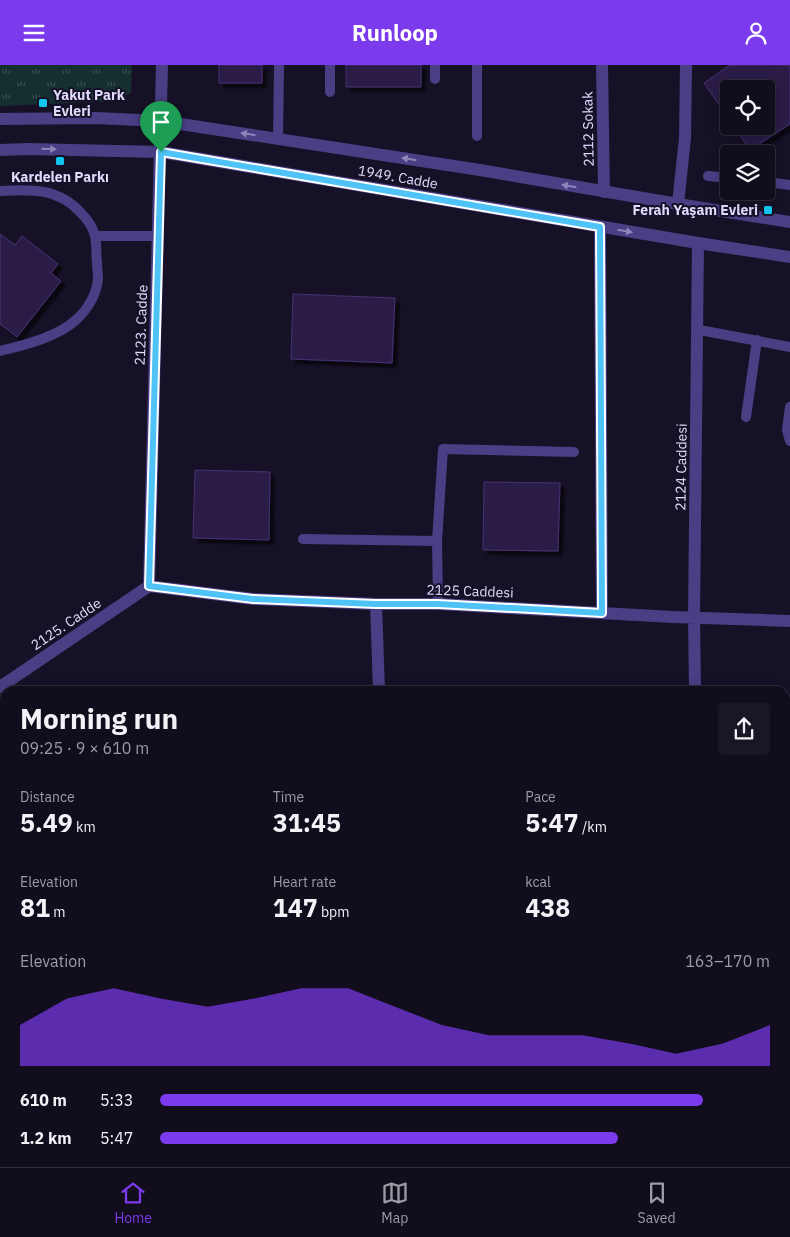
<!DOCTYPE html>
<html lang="en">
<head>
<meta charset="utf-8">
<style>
	body { margin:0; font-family:"IBM Plex Sans",sans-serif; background:#1a1626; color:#f1f3f6; height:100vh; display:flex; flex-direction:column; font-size:19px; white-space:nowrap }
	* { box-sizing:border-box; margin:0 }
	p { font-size:16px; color:#9c9ca4 }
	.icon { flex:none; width:28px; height:28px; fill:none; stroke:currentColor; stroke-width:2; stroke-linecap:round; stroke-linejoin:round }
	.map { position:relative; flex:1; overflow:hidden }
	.side { position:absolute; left:0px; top:621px; width:790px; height:481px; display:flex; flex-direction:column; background:#110d1d; border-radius:15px 15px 0 0; box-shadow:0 2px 12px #0003,0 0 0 1px #302d3b }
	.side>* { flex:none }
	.controls { position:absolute; left:720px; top:15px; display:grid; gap:10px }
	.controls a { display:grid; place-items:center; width:55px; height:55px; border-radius:5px; background:#110d1d; box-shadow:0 2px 12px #0003,0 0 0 1px #302d3b; font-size:25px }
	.pin { position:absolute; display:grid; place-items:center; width:42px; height:42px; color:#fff; margin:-51px -21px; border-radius:50% 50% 50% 0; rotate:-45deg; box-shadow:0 0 5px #0007 }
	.pin .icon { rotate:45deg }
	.round { display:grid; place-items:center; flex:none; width:52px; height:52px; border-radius:5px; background:#1a1626 }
	.overview { display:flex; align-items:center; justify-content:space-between; height:85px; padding:0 20px }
	h1 { font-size:28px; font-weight:800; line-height:38px }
	.figures { display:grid; grid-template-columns:repeat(3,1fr); gap:8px; height:85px; padding:5px 20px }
	.figures div { display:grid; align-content:center }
	.figures b { font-size:25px; font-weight:800 }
	.figures small { font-size:14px; font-weight:400 }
	.figures p { font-size:14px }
	.chart { height:140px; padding:10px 20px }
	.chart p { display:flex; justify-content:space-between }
	.chart svg { width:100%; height:90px; margin-top:5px; fill:#7c3aed; opacity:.7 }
	ul { padding:0 20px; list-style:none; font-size:16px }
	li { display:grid; grid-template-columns:80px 60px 1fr; align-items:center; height:38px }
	li i { height:12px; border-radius:6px; background:#7c3aed }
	header { display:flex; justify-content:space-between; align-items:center; height:65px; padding:0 20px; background:#7c3aed; color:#fff; font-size:22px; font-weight:800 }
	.tabs { display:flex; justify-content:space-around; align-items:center; height:70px; border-top:1px solid #302d3b; background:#110d1d; font-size:14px; color:#9c9ca4 }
	.tabs a { display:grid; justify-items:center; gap:2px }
	.tabs .on { color:#7c3aed }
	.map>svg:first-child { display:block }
	.park { fill:url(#park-tufts) }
	.building { fill:#2b1f47; stroke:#453272; filter:url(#shadow) }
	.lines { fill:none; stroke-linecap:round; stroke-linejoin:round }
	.service { stroke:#483f84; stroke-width:10 }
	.minor { stroke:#483f84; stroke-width:12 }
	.tertiary { stroke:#483f84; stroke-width:12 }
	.oneway { fill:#8d85ba }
	.route-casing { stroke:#fff; stroke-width:10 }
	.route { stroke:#4fc3f7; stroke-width:6 }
	.poi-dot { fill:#11c5f1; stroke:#171127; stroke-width:2 }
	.labels { text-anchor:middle; stroke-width:4; stroke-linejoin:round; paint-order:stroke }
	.poi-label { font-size:14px; font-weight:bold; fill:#e1dafd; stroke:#171127; text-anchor:start }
	.street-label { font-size:14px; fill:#e1dafd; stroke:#171127 }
</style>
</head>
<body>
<header><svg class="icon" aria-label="menu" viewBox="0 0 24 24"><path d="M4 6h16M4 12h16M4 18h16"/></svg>Runloop<svg class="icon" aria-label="person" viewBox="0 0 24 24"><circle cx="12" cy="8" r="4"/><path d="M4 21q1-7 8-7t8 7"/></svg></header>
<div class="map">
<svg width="790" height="1102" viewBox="0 0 790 1102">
	<defs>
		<pattern id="park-tufts" width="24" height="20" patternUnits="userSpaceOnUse" patternTransform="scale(1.25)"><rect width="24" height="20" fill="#152f31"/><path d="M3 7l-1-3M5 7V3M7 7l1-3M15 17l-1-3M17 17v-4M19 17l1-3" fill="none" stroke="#374d50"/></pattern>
		<filter id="shadow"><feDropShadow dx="4.5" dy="4.5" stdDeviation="1" flood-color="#0009"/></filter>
	</defs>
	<rect width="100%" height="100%" fill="#171127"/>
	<path class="park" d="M0,0H132L131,28L110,36L0,41Z"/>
	<path class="building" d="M219,0H262V18H219Z
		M346,0H421V22H346Z
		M730,0H790V59L750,85L734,61H766V24H729V54L704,18Z
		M0,169L15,180L22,171L58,199L51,208L61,216L17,272L0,259Z
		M293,229L395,233L392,298L291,294Z
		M195,405L270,407L269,475L193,473Z
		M484,417L560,418L558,486L483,485Z"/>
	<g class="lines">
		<path class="service" d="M330,0V27
			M435,0V14
			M477,0V71
			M278,74L279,0
			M708,111L729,113
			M766,117L790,120
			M0,126C31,124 59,123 81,148C87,154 93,163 95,171C97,180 96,190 97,198C97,203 98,208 98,214C97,228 88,244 77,254C58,272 25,280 0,286
			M95,171H158
			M697,266H705L790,282
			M790,342L787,365L790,376
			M746,352L757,275
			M303,474L437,476
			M438,539L437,476L443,384L574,387"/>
		<path class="minor" d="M602,0L604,127
			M678,139L685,73L686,0
			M600,162L602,548
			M149,521L253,534L376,539H438L673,552L790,556
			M376,539L379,626
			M695,626L694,552L698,178
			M0,853L5,857
			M345,1098V1102
			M135,1102L136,1098
			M517,1102V1098
			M697,1102V1098"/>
		<path class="tertiary" d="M0,54L96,53L161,56L480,105L678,139L790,157
			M0,85L27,84L161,87L698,178L790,192
			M0,622L149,521L162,0"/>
	</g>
	<defs><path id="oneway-solid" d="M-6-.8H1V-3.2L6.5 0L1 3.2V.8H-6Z" transform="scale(1.25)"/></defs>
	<g class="oneway">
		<use href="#oneway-solid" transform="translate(248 69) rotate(-171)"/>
		<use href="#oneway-solid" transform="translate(49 84) rotate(2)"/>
		<use href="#oneway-solid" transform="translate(409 94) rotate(-171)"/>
		<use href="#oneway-solid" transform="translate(569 121) rotate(-170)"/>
		<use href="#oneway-solid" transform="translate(625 166) rotate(10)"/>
	</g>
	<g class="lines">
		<g class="route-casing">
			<path id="route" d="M161,87L600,162L602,548L438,539H376L253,534L149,521Z"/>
		</g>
		<use href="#route" class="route"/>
	</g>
	<g class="poi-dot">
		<rect x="38" y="33" width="10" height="10" rx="2.5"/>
		<rect x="55" y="91" width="10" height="10" rx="2.5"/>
		<rect x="763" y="140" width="10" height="10" rx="2.5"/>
	</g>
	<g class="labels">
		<g class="poi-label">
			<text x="53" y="35">Yakut Park<tspan x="53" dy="16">Evleri</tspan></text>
			<text x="60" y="117" text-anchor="middle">Kardelen Parkı</text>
			<text x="758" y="150" text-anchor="end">Ferah Yaşam Evleri</text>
		</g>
		<g class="street-label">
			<text transform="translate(588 64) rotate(-91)" y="5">2112 Sokak</text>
			<text transform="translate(398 112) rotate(10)" y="5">1949. Cadde</text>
			<text transform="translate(141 260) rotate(-88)" y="5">2123. Cadde</text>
			<text transform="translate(681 402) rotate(-89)" y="5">2124 Caddesi</text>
			<text transform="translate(470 526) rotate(2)" y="5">2125 Caddesi</text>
			<text transform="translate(66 559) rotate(-34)" y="5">2125. Cadde</text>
		</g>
	</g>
</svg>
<div class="controls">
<a><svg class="icon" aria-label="locate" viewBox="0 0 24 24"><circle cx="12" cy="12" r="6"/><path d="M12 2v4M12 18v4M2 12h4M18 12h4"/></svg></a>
<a><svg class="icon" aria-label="layers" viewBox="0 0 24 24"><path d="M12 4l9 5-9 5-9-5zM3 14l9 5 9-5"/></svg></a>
</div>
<div class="pin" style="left:161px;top:87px;background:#1e9e55"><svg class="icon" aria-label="arrive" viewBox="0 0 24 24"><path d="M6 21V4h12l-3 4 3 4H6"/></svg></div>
<section class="side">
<div class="overview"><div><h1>Morning run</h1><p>09:25 · 9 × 610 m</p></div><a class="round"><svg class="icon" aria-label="share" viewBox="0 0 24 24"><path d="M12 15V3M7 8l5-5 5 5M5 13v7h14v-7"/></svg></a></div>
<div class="figures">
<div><p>Distance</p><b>5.49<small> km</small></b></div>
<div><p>Time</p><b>31:45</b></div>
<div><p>Pace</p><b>5:47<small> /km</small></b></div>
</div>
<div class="figures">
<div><p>Elevation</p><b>81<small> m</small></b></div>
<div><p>Heart rate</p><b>147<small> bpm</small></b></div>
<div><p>kcal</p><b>438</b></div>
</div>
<div class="chart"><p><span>Elevation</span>163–170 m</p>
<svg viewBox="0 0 160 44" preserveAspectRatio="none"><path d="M0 44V24L10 11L20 6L30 11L40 15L50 11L60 6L70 6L80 15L90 24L100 29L110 29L120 29L130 33L140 38L150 33L160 24V44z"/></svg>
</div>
<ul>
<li><b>610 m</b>5:33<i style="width:89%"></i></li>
<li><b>1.2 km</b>5:47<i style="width:75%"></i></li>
</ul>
</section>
</div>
<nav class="tabs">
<a class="on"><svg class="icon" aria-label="home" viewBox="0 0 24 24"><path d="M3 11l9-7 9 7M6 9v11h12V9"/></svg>Home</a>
<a><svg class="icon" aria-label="map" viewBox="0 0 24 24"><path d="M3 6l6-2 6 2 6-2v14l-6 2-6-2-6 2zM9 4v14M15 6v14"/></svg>Map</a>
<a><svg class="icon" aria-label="saved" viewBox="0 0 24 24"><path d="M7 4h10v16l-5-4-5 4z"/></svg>Saved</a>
</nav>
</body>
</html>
